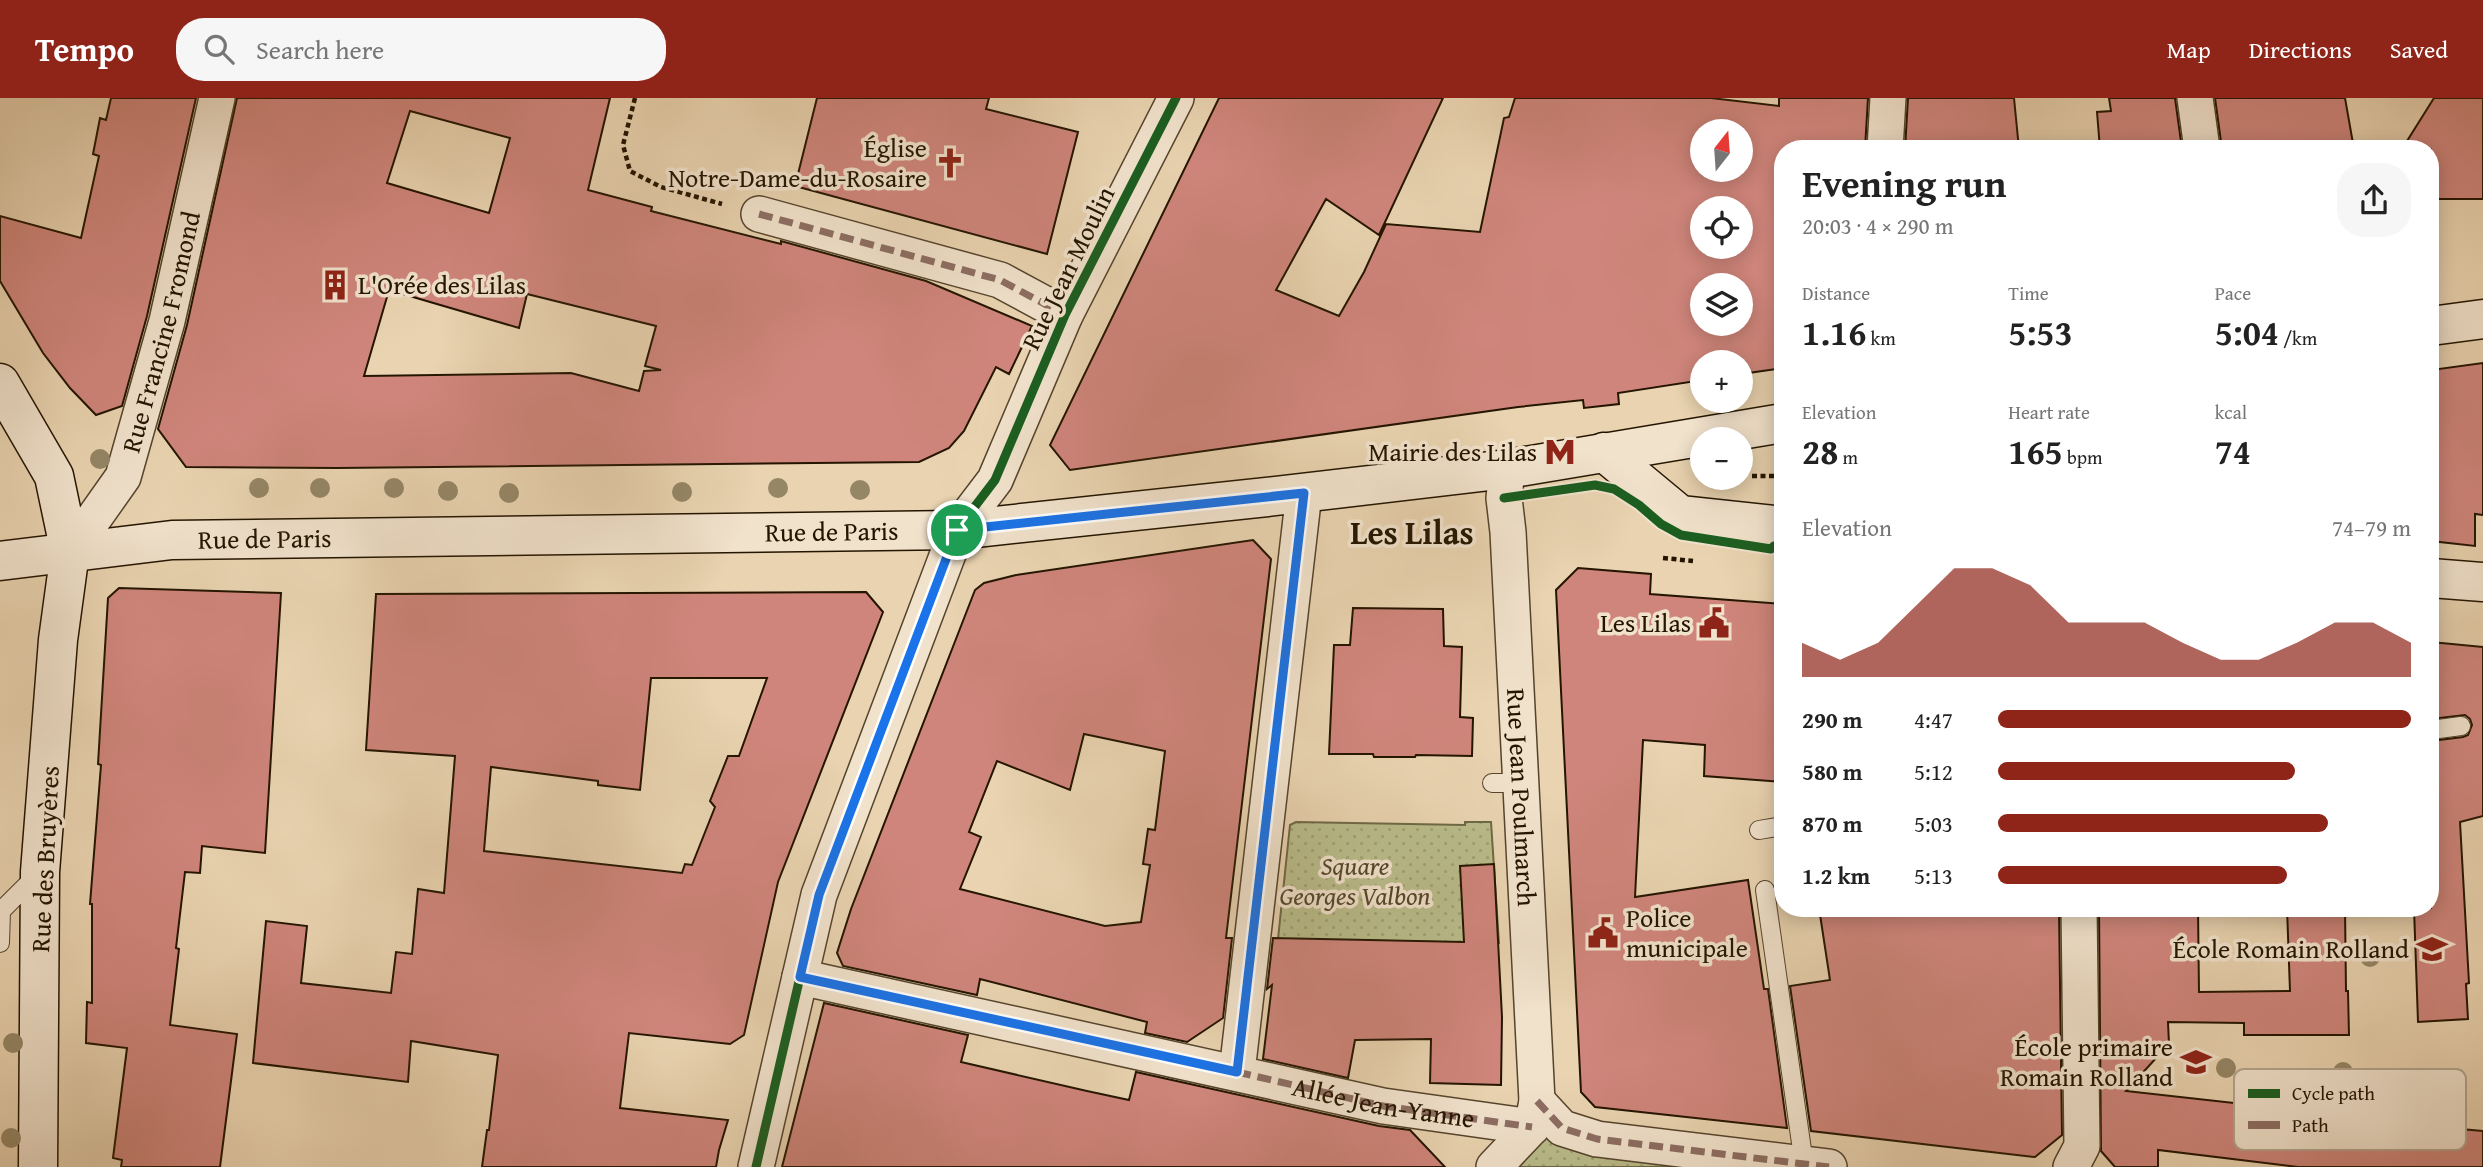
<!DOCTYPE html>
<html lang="en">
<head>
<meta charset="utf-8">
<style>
	body { margin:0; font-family:"Gentium Book Plus",serif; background:#f6f6f6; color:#222; height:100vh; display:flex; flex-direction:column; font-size:26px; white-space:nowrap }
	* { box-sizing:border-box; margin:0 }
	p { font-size:23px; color:#767676 }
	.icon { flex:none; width:38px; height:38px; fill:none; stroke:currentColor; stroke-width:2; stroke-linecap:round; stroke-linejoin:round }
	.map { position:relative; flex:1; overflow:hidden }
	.panel { position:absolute; left:1774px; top:42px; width:665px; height:777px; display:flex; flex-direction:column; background:#fff; border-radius:28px; box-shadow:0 4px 18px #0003 }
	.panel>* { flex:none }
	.needle { width:46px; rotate:17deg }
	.buttons { position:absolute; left:1690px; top:21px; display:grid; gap:14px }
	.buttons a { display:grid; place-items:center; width:63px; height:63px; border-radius:50%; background:#fff; box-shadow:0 4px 18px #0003; font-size:35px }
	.pin { position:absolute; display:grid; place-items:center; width:60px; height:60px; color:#fff; margin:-30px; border:4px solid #fff; border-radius:50%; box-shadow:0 2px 7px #0007 }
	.round { display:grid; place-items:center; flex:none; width:74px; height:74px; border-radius:28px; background:#f6f6f6 }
	.head { display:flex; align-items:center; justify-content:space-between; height:119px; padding:0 28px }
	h1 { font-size:38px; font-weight:700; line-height:52px }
	.figures { display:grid; grid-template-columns:repeat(3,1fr); gap:10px; height:119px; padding:7px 28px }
	.figures div { display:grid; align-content:center }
	.figures b { font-size:35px; font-weight:700 }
	.figures small { font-size:19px; font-weight:400 }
	.figures p { font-size:19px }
	.chart { height:196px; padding:14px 28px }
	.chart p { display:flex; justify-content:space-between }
	.chart svg { width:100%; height:126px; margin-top:7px; fill:#8f2418; opacity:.7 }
	ul { padding:0 28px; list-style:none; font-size:23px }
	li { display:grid; grid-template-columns:112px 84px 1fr; align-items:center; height:52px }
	li i { height:18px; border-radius:9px; background:#8f2418 }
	header { display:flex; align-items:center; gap:42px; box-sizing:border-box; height:98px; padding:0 35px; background:#8f2418; color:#fff }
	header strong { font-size:33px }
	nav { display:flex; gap:38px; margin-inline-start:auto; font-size:24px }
	.search { width:490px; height:63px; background:#f6f6f6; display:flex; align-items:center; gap:18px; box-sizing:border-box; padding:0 24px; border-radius:28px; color:#767676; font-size:26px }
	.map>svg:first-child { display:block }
	.grass { fill:url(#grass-dots); stroke:#6e6845; stroke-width:2 }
	.building { fill:#cf857b; stroke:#241500; stroke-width:2; fill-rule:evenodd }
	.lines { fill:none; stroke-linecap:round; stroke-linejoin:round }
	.lane-casing { stroke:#55442c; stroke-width:20 }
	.street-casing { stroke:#55442c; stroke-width:38 }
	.secondary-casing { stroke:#241500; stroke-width:41 }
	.path { stroke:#241500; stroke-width:4.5; stroke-dasharray:5 3.5; stroke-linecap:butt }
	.lane { stroke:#f1e2cc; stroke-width:18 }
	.street { stroke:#f1e2cc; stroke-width:35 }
	.secondary { stroke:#f1e2cc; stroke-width:38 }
	.quiet { stroke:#8d6e63; stroke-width:7; stroke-dasharray:14 7; stroke-linecap:butt }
	.cycleway-casing { stroke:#f1e2cc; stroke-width:13 }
	.cycleway { stroke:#1b5e20; stroke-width:9 }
	.tree { fill:#958666 }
	.route-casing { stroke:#fff; stroke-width:14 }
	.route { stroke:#1a73e8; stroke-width:9 }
	.labels { text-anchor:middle; stroke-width:7; stroke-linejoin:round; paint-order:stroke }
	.poi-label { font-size:26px; fill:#241500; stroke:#f1e2cc; text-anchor:end }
	.street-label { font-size:26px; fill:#241500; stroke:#f1e2cc }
	.park-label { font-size:26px; font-style:italic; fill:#514729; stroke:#f1e2cc }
	.district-label { font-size:33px; font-weight:bold; fill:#241500; stroke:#f1e2cc }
	.key { fill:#f1e2cc; stroke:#b4a48f; stroke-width:2 }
	.key-label { font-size:19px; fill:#241500 }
</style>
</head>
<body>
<header>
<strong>Tempo</strong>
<div class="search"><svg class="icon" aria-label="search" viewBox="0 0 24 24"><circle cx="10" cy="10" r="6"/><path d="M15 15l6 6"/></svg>Search here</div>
<nav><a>Map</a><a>Directions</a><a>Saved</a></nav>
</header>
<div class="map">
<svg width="2483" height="1069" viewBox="0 0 2483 1069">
	<defs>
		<pattern id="grass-dots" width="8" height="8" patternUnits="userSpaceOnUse" patternTransform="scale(1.75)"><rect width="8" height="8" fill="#b9bc8a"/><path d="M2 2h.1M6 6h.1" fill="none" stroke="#9fa175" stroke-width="1.8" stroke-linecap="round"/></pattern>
	</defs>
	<rect width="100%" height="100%" fill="#e9d3b0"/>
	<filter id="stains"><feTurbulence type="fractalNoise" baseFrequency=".00286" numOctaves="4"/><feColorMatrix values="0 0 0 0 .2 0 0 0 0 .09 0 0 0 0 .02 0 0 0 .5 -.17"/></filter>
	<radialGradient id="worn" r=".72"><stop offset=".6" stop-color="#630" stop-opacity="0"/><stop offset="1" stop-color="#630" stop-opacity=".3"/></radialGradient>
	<path class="grass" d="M1296,724L1465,727V724H1491L1499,845L1278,841L1290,727Z
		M1551,1038L1756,1069H1514L1540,1042Z"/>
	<path class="building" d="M111,0H196L147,218L122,308L96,317L70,290L43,255L0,183V118L81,140L99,58L93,56L100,20L106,22Z
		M237,0H610L588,92L652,109L651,113L781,146V143L926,183L1032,228L1009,276L996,269L964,333L949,350L919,364L337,370L186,369L158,331L187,227ZM410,13L510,40L489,115L387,85ZM389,192L519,230L527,196L656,228L645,268L661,272L644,273L639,293L571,275L364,278Z
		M817,0H989L986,11L1078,34L1047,156L795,88Z
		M1219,0H1443L1379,137L1326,101L1276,192L1339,218L1364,174L1386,126L1480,134L1504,20L1509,19L1515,0H1711L1779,8V0H1868L1865,51H1783V270L1741,276V264H1703V282L1618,295L1619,306L1584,310L1583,302L1518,309L1070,372L1050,347ZM1703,33H1741V72H1703ZM1703,110H1741V149H1703ZM1703,187H1741V226H1703Z
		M1908,0H2014L2019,51H1905Z
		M2109,0H2175L2182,51H2100L2097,14L2111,13Z
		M2215,0H2345L2354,51H2222Z
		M2434,0H2483V101H2431V51H2402Z
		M2483,265V417L2475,416V448L2431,443V272Z
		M1253,442L1271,461L1226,840H1232L1223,920L1187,944L1145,935L1147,924L980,881L977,897L843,868L837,855L851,811L975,492L984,485L1016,477ZM1084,636L1165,653L1155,732L1148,731L1143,766L1150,767L1141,824L1105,828L960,791L981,739L969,734L997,663L1070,692Z
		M1578,470L1651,476L1650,496L1783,506V684L1704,678L1705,647L1643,642L1635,799L1748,782L1764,891H1768L1787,1030L1595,1009L1581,994L1556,492Z
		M119,490L281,495L265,755L202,748L200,775L185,774L176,850L179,851L170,927L237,936L220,1069H121L122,1062L113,1060L127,950L86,945L87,904L92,905V806H90L101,667L98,666L108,500Z
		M866,494L883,514L778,784L744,937L730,946L629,935L620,1010L728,1022L719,1052L716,1069H482L487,1032H489L498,957L411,943L408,984L253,965L266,823L307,828L301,885L391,895L396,854L412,856L418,791L444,795L455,658L366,652L376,496ZM651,580H767L739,658H728L710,703L715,709L692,767L685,766L682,775L484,753L491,669L598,683V687L640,692Z
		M1353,510L1443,511L1444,548L1462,549L1460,619L1473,620L1472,658L1416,657L1415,659H1374L1373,656H1329L1334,547H1350Z
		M2431,544L2483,549V718L2460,724L2469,885L2466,886L2468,921L2418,924L2414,810H2431V643L2463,639L2468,637L2472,627L2470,621L2465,617L2431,621Z
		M1494,766L1502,919L1501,987L1430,985L1431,941L1355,942L1348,980L1263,961L1272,887L1267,891L1273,840L1464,844L1460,768Z
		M1819,810H2059L2062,1037L2035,1059L1811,1033L1790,888L1830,882Z
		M2099,810H2198L2199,894L2290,893L2287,810H2345L2346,893H2348L2349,937H2244V925L2168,924L2169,946L2126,993L2324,1015L2325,1011L2462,1026L2461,1031L2483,1033V1069H2298L2158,1052V1069H2115L2101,1053Z
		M824,905L968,937L961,964L1087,993L1129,1002L1136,974L1379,1028L1410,1032L1445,1069H782Z"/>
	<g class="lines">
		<g class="lane-casing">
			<path id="lane" d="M2431,632L2461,628
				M1492,685H1522
				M1759,732L1783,728
				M1765,792L1804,1066
				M0,845L1,813L38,776"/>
		</g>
		<g class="street-casing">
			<g id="street">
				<path d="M2195,0L2202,51"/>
				<path d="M1885,51L1888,0"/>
				<path d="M759,116L1000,182L1065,217"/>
				<path id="s1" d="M1507,371L1504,400L1508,434L1537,1003L1532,1029"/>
				<path id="s2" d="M70,454L123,379L167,223L217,0"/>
				<path id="s3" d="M800,879L1383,1008L1532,1029"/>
				<path d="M1237,974L1304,395"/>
				<path d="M1537,1003L1562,1030L1597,1041L1829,1069"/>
				<path d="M756,1069L819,797L957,432L995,382L1065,217L1176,0"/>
				<path d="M1494,1069L1532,1029"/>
				<path d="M2071,1069L2082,1048L2079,810"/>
			</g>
		</g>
		<g class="secondary-casing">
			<g id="secondary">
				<path d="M2431,228L2483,221"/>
				<path d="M0,285L54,378L70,454L58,542L40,774L38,1069"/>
				<path d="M1604,354L1680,417L1783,428"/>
				<path id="s4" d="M0,463L172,442L957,432L1267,399L1507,371L1783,325"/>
				<path d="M2431,480L2483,484"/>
			</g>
		</g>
		<path class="path" d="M635,0L623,47L630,73L661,89L722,106
			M1752,378H1782
			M1663,460L1693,463"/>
		<use href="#lane" class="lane"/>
		<use href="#street" class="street"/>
		<use href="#secondary" class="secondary"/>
		<path class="quiet" d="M759,116L1000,182L1065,217
			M1237,974L1383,1008L1532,1029
			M1537,1003L1562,1030L1597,1041L1829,1069"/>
		<g class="cycleway-casing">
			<path id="cycleway" d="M1504,400L1595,387L1614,391L1639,407L1661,426L1681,437L1771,451L1774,448L1783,449
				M800,879L1237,974L1304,395
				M756,1069L819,797L957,432L995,382L1065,217L1176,0"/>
		</g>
		<use href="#cycleway" class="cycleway"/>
	</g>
	<g class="tree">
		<circle cx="100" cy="361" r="10"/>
		<circle cx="259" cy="390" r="10"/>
		<circle cx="320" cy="390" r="10"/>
		<circle cx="394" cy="390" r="10"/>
		<circle cx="778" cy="390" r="10"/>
		<circle cx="860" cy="392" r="10"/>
		<circle cx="448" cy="393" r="10"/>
		<circle cx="682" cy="394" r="10"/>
		<circle cx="509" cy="395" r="10"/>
		<circle cx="2370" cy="859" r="10"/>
		<circle cx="13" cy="945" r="10"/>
		<circle cx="2226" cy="970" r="10"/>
		<circle cx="2343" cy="974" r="10"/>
		<circle cx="11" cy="1040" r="10"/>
	</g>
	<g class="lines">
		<g class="route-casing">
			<path id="route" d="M1304,395L1237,974L800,879L819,797L957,432Z"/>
		</g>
		<use href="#route" class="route"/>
	</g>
	<defs>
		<g id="church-bare" transform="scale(2.415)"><path d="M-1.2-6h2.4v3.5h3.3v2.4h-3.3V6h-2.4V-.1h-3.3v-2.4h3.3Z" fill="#8f2418" stroke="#f1e2cc" stroke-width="2.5" paint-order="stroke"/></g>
		<g id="building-bare" transform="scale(2.415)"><path d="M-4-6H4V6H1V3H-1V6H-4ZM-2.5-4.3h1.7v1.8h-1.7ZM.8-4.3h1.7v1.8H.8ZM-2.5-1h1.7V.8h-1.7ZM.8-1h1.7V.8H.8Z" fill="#8f2418" stroke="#f1e2cc" stroke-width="2.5" paint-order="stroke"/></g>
		<g id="metro-bare" transform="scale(2.415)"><path d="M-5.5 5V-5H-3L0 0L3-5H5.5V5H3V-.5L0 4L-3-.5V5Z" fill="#8f2418" stroke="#f1e2cc" stroke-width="2.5" paint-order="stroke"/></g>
		<g id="civic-bare" transform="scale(2.415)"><path d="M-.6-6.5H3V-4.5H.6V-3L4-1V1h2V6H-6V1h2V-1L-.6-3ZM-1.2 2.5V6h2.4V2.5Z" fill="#8f2418" stroke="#f1e2cc" stroke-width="2.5" paint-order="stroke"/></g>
		<g id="school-bare" transform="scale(2.415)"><path d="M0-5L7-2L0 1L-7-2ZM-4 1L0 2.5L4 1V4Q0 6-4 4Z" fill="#8f2418" stroke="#f1e2cc" stroke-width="2.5" paint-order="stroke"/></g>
	</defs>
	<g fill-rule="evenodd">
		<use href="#church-bare" x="950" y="65"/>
		<use href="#building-bare" x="335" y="187"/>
		<use href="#metro-bare" x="1560" y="354"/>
		<use href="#civic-bare" x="1714" y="525"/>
		<use href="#civic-bare" x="1603" y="835"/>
		<use href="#school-bare" x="2432" y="851"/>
		<use href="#school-bare" x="2196" y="964"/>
	</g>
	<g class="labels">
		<g class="poi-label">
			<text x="927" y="59">Église<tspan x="927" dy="30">Notre-Dame-du-Rosaire</tspan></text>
			<text x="358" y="196" text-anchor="start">L'Orée des Lilas</text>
			<text x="1537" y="363">Mairie des Lilas</text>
			<text x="1691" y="534">Les Lilas</text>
			<text x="1626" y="829" text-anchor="start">Police<tspan x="1626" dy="30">municipale</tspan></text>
			<text x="2409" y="860">École Romain Rolland</text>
			<text x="2173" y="958">École primaire<tspan x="2173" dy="30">Romain Rolland</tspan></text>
		</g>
		<g class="street-label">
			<text transform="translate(1068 170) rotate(-64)" y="9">Rue Jean Moulin</text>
			<text dy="9" stroke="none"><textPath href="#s2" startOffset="242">Rue Francine Fromond</textPath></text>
			<text dy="9" stroke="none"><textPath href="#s4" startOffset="833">Rue de Paris</textPath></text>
			<text dy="9" stroke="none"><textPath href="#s4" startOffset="266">Rue de Paris</textPath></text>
			<text dy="9" stroke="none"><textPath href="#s1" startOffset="329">Rue Jean Poulmarch</textPath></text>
			<text transform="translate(45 761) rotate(-87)" y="9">Rue des Bruyères</text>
			<text dy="9" stroke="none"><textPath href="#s3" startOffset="597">Allée Jean-Yanne</textPath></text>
		</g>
		<g class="park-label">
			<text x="1355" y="777">Square<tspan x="1355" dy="30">Georges Valbon</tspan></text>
		</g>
		<g class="district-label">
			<text x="1412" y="446">Les Lilas</text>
		</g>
	</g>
	<rect x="2234" y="971" width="232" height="81" rx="10" class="key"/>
	<rect x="2248" y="991" width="32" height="9" fill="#1b5e20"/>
	<rect x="2248" y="1023" width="32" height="8" fill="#8d6e63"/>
	<g class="key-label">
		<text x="2292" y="1002">Cycle path</text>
		<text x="2292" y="1034">Path</text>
	</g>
	<rect width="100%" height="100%" filter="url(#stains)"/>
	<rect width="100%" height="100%" fill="url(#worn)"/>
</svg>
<div class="buttons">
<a><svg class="needle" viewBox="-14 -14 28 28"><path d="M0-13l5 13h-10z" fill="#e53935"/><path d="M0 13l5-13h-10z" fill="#767676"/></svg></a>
<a><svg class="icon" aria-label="locate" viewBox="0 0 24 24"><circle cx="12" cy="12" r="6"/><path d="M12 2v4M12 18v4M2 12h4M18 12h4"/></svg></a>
<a><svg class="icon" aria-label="layers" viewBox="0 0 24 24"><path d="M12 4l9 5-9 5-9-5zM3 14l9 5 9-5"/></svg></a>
<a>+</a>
<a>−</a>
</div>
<div class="pin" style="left:957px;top:432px;background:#1e9e55"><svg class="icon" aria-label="arrive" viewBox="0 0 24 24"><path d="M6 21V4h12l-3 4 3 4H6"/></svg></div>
<section class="panel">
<div class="head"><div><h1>Evening run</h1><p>20:03 · 4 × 290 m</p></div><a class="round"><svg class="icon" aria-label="share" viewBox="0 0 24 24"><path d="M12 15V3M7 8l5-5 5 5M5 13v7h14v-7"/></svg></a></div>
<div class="figures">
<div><p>Distance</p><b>1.16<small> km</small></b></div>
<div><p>Time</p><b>5:53</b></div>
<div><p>Pace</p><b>5:04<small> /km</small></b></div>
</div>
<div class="figures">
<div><p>Elevation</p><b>28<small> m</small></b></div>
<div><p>Heart rate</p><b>165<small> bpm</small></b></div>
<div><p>kcal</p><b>74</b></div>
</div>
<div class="chart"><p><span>Elevation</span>74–79 m</p>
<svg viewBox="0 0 160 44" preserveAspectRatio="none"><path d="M0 44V32L10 38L20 32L30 19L40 6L50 6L60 12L70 25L80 25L90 25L100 32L110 38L120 38L130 32L140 25L150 25L160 32V44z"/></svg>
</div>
<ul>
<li><b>290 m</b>4:47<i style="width:100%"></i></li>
<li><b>580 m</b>5:12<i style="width:72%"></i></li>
<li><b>870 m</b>5:03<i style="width:80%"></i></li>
<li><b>1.2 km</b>5:13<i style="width:70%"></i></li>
</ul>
</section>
</div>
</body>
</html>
